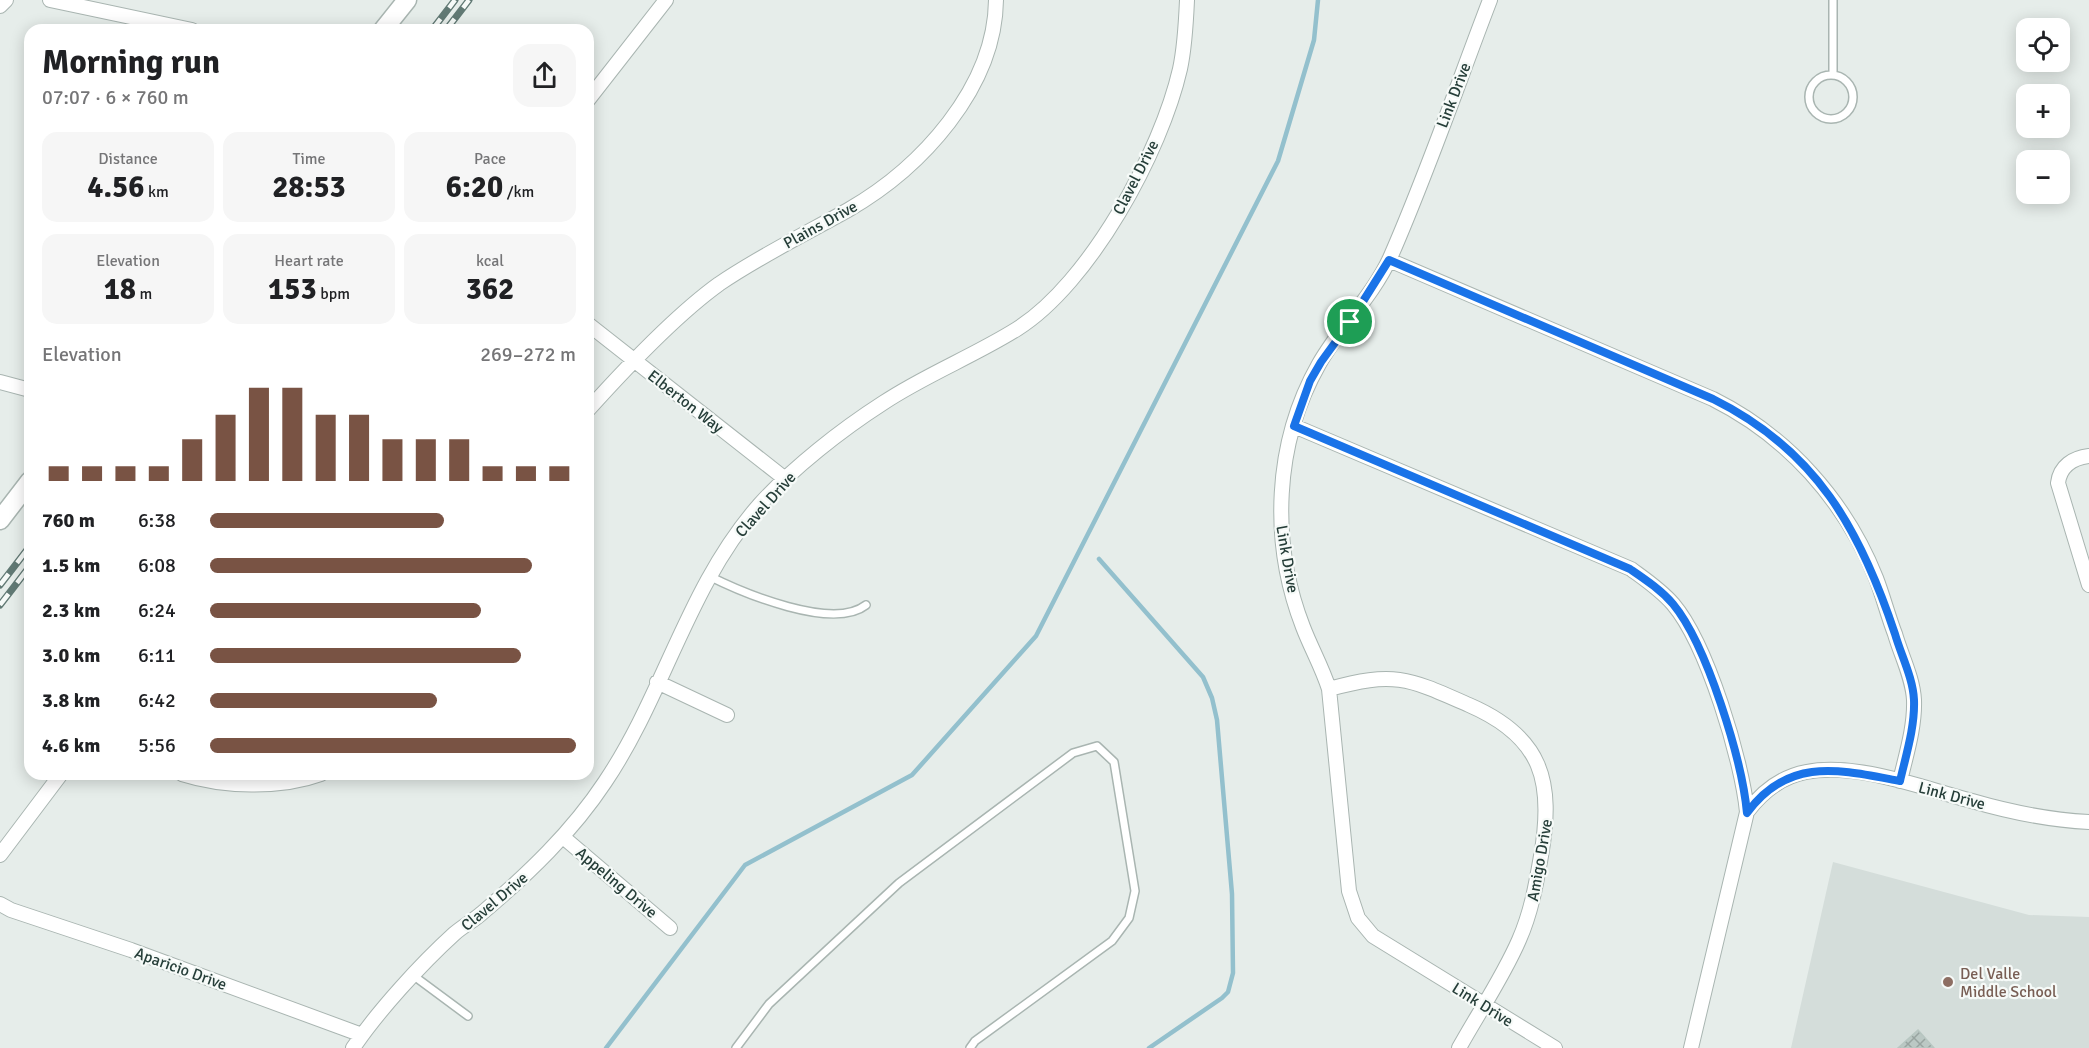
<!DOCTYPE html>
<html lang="en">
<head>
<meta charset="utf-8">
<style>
	body { margin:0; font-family:Signika,sans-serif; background:#f6f6f6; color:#202124; height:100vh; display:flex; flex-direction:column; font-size:22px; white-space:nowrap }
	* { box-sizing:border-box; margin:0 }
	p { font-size:20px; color:#757577 }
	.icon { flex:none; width:33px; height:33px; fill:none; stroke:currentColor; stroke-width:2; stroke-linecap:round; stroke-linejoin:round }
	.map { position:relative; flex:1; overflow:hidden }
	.side { position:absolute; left:24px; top:24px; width:570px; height:756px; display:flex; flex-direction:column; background:#fff; border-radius:18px; box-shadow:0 3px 15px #0003 }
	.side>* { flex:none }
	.fabs { position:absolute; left:2016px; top:18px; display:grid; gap:12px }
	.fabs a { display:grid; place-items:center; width:54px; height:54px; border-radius:12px; background:#fff; box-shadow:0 3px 15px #0003; font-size:30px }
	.pin { position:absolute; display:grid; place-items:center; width:51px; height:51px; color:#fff; margin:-26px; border:3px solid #fff; border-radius:50%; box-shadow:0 2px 6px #0007 }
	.round { display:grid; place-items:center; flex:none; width:63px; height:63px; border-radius:18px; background:#f6f6f6 }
	.summary { display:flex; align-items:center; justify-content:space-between; height:102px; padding:0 18px }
	h1 { font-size:33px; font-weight:700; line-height:45px }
	.figures { display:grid; grid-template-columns:repeat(3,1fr); gap:9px; height:102px; padding:6px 18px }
	.figures div { display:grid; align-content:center; border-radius:15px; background:#f6f6f6; text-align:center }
	.figures b { font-size:30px; font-weight:700 }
	.figures small { font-size:16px; font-weight:400 }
	.figures p { font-size:16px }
	.chart { height:168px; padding:12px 18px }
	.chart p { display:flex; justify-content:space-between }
	.chart svg { width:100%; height:108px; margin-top:6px; stroke:#795344; stroke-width:6 }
	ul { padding:0 18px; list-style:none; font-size:20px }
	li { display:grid; grid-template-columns:96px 72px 1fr; align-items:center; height:45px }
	li i { height:15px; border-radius:8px; background:#795344 }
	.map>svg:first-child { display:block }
	.built { fill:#d4ddda }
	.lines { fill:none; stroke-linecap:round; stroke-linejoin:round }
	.stream { stroke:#93c0cd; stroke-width:4.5 }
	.building { fill:url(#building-cross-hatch); stroke:#b8c7c2; stroke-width:1.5 }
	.service-casing { stroke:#a9b5b1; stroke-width:10 }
	.minor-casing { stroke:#a9b5b1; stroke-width:16 }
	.tertiary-casing { stroke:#a9b5b1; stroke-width:21 }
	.service { stroke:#fff; stroke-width:7 }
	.minor { stroke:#fff; stroke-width:14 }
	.tertiary { stroke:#fff; stroke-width:18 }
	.rail-casing { stroke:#617974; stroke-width:7 }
	.rail { stroke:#f6faf8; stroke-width:4.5; stroke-dasharray:14; stroke-linecap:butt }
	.route-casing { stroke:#fff; stroke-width:12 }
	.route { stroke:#1a73e8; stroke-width:8 }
	.education-dot { fill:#8d6e63; stroke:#f6faf8; stroke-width:2 }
	.labels { text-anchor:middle; stroke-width:4.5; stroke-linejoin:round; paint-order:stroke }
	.street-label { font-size:16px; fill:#263e39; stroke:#f6faf8 }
	.education-label { font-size:16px; fill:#785e54; stroke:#f6faf8; text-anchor:start }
</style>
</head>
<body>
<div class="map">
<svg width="2089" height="1048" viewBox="0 0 2089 1048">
	<defs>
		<pattern id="building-cross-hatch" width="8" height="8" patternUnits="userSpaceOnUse" patternTransform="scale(1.5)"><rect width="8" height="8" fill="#bbc8c4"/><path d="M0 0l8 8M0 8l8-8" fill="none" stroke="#98a4a0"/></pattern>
	</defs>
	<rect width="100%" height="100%" fill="#e6edea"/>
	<path class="built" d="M1833,862L2029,915L2089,917V1048H1791Z"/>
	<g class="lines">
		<path class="stream" d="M1099,559L1203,677L1212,698L1217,720L1232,894L1233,973L1228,992L1222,998L1149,1048
			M606,1048L745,865L912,775L1036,636L1278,161L1314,40L1318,0"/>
	</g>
	<path class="building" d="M1918,1030L1934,1048H1898Z"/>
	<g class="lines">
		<g class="service-casing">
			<path id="service" d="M1809 97a22 22 0 1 1 44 0a22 22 0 1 1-44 0Z
				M1833,75V0
				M709,576C743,593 833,631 866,605
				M414,976L468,1016
				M736,1048L769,1004L899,883L1073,753L1097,746L1114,762L1135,891L1129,918L1112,941L975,1041L970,1048"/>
		</g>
		<g class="minor-casing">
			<path id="minor" d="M50,0L192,30
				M1490,0C1457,86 1427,174 1390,258C1372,297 1340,327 1319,364C1274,443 1270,542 1303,627C1311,648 1322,667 1329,689L1349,891L1358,918L1373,936L1555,1048
				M0,6L6,0
				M588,100L666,0
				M1389,260L1713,399C1787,436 1845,500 1876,578C1883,596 1888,616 1895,634C1901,655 1913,678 1914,700C1915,727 1906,755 1900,781
				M588,324L784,478
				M0,382L30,390
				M588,410C624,370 676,315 719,284C760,256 805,234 848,210C921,168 995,88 996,0
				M1294,426L1631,569C1646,580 1661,590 1673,604C1707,644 1742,760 1747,812
				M2089,456C2073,458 2060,466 2058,483L2089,585
				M657,682L727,715
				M1329,689C1395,671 1408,678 1469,705C1543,737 1554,782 1541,856C1536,885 1531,913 1519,940C1503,977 1479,1012 1459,1048
				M182,774C223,787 280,789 321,774
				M563,837L670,928
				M0,855L61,774
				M0,904L11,910L131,950L362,1035
				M353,1048C378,1011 421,964 454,934C463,926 473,921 482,913C528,874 572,832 605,782C665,693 687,587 760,504C794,467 841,430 883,403C925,375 974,356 1017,329C1090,283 1161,152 1180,69C1185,46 1186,23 1187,0
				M1691,1048L1747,812C1762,792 1780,777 1806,772C1857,762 1922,788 1972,801C2010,812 2049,820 2089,822"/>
		</g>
		<g class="tertiary-casing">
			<path id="tertiary" d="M383,30L407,0
				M0,520L30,481"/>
		</g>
		<use href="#service" class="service"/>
		<use href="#minor" class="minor"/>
		<use href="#tertiary" class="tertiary"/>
		<g class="rail-casing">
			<path id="rail" d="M432,30L455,0
				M446,30L469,0
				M0,585L30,546
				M0,605L30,566"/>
		</g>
		<use href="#rail" class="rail"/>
	</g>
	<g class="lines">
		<g class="route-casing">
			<path id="route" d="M1389,260L1713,399C1816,450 1860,529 1895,634C1901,655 1913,678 1914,700C1915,727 1906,755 1900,781C1840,770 1789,756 1747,813C1742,760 1707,645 1673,604C1661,590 1646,580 1630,569L1294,426L1310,381L1321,362L1350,322Z"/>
		</g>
		<use href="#route" class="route"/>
	</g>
	<circle class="education-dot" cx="1948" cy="982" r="6"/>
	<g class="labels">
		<g class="street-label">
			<text transform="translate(1453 95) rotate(-69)" y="6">Link Drive</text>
			<text transform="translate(1135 177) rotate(-63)" y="6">Clavel Drive</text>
			<text transform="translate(820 224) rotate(-29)" y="6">Plains Drive</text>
			<text transform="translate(686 401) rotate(38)" y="6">Elberton Way</text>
			<text transform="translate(765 504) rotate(-48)" y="6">Clavel Drive</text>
			<text transform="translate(1288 559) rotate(80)" y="6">Link Drive</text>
			<text transform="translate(1952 795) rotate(15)" y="6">Link Drive</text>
			<text transform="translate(1539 860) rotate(-80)" y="6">Amigo Drive</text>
			<text transform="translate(617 882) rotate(40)" y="6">Appeling Drive</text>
			<text transform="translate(494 901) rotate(-40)" y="6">Clavel Drive</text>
			<text transform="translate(181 968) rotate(20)" y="6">Aparicio Drive</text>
			<text transform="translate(1483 1004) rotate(32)" y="6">Link Drive</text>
		</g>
		<g class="education-label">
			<text x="1960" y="979">Del Valle<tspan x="1960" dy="18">Middle School</tspan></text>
		</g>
	</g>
</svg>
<div class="fabs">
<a><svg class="icon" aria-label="locate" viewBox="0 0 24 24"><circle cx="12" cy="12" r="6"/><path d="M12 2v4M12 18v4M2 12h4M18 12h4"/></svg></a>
<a>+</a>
<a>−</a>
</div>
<div class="pin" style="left:1350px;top:322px;background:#1e9e55"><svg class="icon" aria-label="arrive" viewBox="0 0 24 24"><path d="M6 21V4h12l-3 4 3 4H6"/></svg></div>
<section class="side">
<div class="summary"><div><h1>Morning run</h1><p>07:07 · 6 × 760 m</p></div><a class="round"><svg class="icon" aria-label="share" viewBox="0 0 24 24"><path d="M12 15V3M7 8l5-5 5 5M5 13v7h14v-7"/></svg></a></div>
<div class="figures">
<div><p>Distance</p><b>4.56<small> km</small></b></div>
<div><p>Time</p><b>28:53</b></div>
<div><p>Pace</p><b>6:20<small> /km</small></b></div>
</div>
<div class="figures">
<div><p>Elevation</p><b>18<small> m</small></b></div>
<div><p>Heart rate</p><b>153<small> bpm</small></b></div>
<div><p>kcal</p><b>362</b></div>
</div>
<div class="chart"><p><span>Elevation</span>269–272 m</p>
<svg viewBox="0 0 160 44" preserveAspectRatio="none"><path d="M5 44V38M15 44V38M25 44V38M35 44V38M45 44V27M55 44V17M65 44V6M75 44V6M85 44V17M95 44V17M105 44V27M115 44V27M125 44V27M135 44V38M145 44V38M155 44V38"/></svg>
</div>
<ul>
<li><b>760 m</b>6:38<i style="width:64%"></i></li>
<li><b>1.5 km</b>6:08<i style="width:88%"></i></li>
<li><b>2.3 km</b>6:24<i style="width:74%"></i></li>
<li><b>3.0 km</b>6:11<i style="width:85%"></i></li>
<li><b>3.8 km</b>6:42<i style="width:62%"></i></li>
<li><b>4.6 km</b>5:56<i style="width:100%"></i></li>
</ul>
</section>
</div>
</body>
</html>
